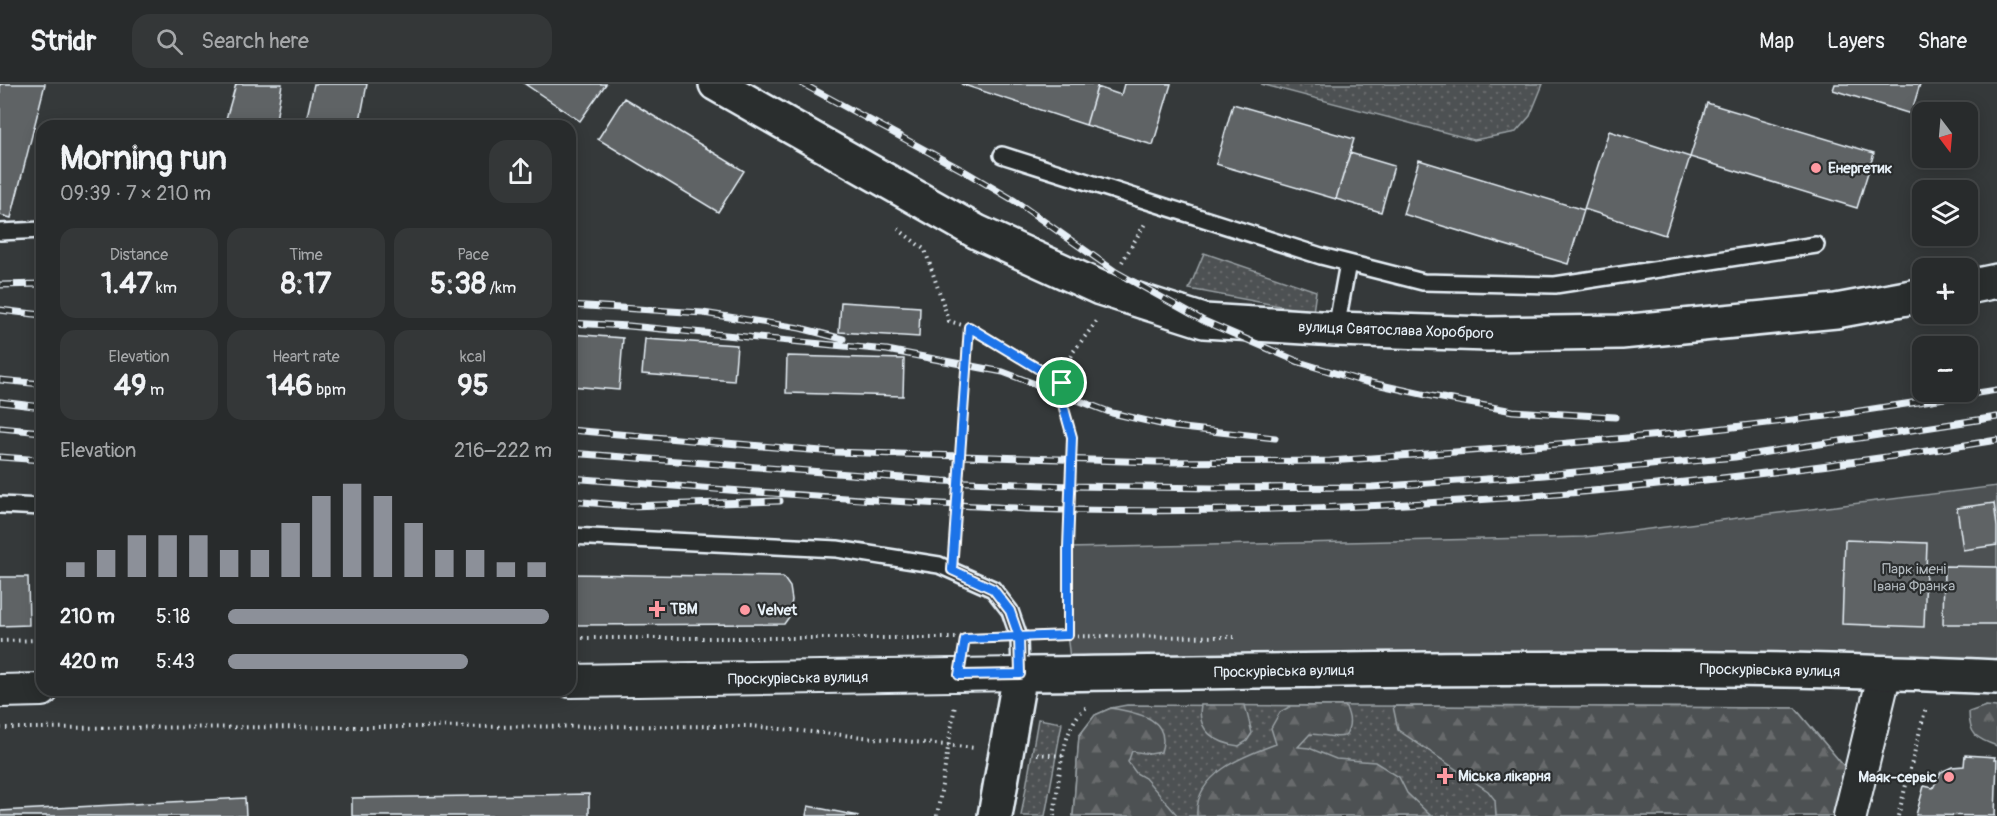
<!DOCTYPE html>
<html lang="en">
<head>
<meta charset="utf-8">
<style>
	body { margin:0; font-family:Pangolin,sans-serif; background:#343738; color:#f1f3f6; height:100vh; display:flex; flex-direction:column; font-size:22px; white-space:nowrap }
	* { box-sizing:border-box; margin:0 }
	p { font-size:20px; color:#a5a7a9 }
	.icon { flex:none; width:33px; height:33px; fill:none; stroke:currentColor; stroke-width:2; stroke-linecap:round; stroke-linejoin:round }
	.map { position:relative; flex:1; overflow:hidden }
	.side { position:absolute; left:36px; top:36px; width:540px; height:576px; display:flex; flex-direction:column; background:#282b2c; border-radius:18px; box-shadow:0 3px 15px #0003,0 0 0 2px #444748 }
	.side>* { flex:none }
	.needle { width:39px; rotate:164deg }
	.buttons { position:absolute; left:1912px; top:18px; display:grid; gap:12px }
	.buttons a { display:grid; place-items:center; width:66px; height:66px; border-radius:12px; background:#282b2c; box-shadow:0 3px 15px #0003,0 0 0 2px #444748; font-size:30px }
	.pin { position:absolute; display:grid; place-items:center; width:51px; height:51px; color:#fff; margin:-26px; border:3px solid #fff; border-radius:50%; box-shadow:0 2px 6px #0007 }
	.round { display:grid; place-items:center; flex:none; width:63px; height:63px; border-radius:18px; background:#343738 }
	.summary { display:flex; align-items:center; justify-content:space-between; height:102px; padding:0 24px }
	h1 { font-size:33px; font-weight:700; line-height:45px }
	.metrics { display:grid; grid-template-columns:repeat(3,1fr); gap:9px; height:102px; padding:6px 24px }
	.metrics div { display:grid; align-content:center; border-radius:15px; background:#343738; text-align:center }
	.metrics b { font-size:30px; font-weight:700 }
	.metrics small { font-size:16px; font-weight:400 }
	.metrics p { font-size:16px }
	.chart { height:168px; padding:12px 24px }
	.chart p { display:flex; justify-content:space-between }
	.chart svg { width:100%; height:108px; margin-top:6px; stroke:#8c9099; stroke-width:6 }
	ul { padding:0 24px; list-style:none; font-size:20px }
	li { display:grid; grid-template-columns:96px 72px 1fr; align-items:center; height:45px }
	li i { height:15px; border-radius:8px; background:#8c9099 }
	header { display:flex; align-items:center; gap:36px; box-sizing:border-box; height:84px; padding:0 30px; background:#282b2c; border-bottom:2px solid #444748 }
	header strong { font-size:28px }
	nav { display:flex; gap:33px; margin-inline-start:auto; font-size:21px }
	.search { width:420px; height:54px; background:#343738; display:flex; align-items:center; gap:15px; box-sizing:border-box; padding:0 21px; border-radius:18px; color:#a5a7a9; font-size:22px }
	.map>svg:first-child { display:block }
	.grass { fill:url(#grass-dots); stroke:#9aa1a5; stroke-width:1.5 }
	.forest { fill:url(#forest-firs); stroke:#9aa1a5; stroke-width:1.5 }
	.park { fill:#4d5152; stroke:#9aa1a5; stroke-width:1.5 }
	.building { fill:#5f6365; stroke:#e8f1f8; stroke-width:1.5 }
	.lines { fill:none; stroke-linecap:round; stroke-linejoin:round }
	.service-casing { stroke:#e8f1f8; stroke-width:20 }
	.minor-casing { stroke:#e8f1f8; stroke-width:36 }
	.secondary-casing { stroke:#e8f1f8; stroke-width:38 }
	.primary-casing { stroke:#e8f1f8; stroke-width:38 }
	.path { stroke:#e8f1f8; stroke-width:4; stroke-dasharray:1.5 4.5; stroke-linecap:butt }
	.service { stroke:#2a2d2e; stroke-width:15 }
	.minor { stroke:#2a2d2e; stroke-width:32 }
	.secondary { stroke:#2a2d2e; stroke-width:33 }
	.primary { stroke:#2a2d2e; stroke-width:33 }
	.rail-casing { stroke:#e8f1f8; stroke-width:7 }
	.rail { stroke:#2a2d2e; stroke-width:4.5; stroke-dasharray:14; stroke-linecap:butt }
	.route-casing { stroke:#fff; stroke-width:12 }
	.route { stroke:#1a73e8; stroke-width:8 }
	.poi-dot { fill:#ff9aa2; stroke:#2a2d2e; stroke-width:2 }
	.labels { text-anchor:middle; stroke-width:4.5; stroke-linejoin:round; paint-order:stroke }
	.poi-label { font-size:15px; font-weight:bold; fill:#e8f1f8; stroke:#2a2d2e; text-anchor:start }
	.street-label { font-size:15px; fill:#e8f1f8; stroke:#2a2d2e }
	.park-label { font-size:15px; fill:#b2b9be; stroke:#2a2d2e }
</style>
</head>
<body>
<header>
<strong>Stridr</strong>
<div class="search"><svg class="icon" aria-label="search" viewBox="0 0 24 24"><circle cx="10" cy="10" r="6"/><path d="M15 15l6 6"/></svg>Search here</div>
<nav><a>Map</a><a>Layers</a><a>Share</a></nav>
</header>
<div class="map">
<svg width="1997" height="732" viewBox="0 0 1997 732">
	<defs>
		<pattern id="grass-dots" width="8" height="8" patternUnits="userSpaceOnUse" patternTransform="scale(1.5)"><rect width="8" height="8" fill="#4d5152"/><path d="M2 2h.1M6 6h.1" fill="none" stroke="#676a6c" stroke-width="1.8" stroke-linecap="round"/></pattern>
		<pattern id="forest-firs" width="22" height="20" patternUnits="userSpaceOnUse" patternTransform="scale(1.5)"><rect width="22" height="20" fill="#4d5152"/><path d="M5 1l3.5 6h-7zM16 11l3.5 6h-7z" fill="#676a6c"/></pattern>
	</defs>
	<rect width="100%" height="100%" fill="#35393a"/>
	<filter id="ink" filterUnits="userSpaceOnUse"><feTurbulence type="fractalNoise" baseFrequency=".0167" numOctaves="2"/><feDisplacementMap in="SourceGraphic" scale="12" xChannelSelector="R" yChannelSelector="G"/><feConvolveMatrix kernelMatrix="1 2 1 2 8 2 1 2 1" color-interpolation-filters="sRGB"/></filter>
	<g filter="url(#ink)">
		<path class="grass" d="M1261,0H1543L1530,32L1516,48L1474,56Z
			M1204,169L1316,207L1313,228L1189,205Z
			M1127,621L1795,624L1858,699L1850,732H1073L1079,652L1095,631L1111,624Z
			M1038,635L1062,639L1045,732H1021Z"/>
		<path class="forest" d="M1201,621H1245L1252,649L1247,657L1239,662C1216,659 1196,647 1201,621Z
			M1291,622H1345C1351,634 1351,641 1345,652C1333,655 1323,650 1310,650L1298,663L1309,664L1336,675L1375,678L1399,693L1407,709L1431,732H1197C1194,690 1243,672 1276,660L1271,644L1280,628Z
			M1393,622L1795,624L1858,699L1850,732H1496L1495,716L1488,707L1398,646Z
			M1986,622L1997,623V662C1977,655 1969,651 1969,628Z
			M1111,624C1136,629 1172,633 1161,668L1150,670L1132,667L1128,678L1136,689L1145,694L1178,732H1073L1079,652L1095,631Z"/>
		<path class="park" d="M1997,402V580L1070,574L1067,551L1068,464L1584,453Z"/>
		<path class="building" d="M0,0H45L11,134L0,131Z
			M236,0H282L275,42H224Z
			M314,0H367L359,42H305Z
			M525,0H606L580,37Z
			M961,0H1098L1086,41Z
			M1124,0H1171L1153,61L1086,41L1097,3L1121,11Z
			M1835,0H1920L1911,30L1833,6Z
			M624,14L744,87L718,128L598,55Z
			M1707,19L1874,69L1857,124L1690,73Z
			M1233,20L1354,55L1336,115L1216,80Z
			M1609,47L1690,73L1665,151L1584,125Z
			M1350,69L1394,82L1381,128L1336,115Z
			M1419,76L1584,126L1568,180L1403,130Z
			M841,218L920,223L919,253L839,248Z
			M570,250L623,254L619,306L570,302Z
			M645,255L737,261L734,297L642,290Z
			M787,272L904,275L903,312L786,309Z
			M1994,419L1997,443V461L1963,466L1957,424Z
			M1845,456L1927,459L1924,543L1842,540Z
			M1944,482L1997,483V540H1943Z
			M570,490L783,493L790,503L792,516L789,533L784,540L570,541Z
			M0,493H28L29,541L0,542Z
			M1965,671L1995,673L1994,676H1997L1995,732L1916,731L1924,702L1933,704L1941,688L1952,683L1964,682Z
			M589,710V732H352V714Z
			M245,714L246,732H0V727Z
			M808,722L859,732H806Z"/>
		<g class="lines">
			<g class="service-casing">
				<path id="service" d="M1002,71L1321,172L1423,198L1555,201L1816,161
					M0,148L42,146
					M1336,245L1348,179
					M0,421L42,423
					M570,452L837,465L939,481L993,505L1010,527L1019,553L1020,590"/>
			</g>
			<g class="minor-casing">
				<path id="minor" d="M570,597L1020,590
					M0,607L42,606
					M1850,732L1885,588"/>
			</g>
			<g class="secondary-casing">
				<path id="secondary" d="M716,0L977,148L1100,204L1204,237L1336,245L1488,250L1621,248L1836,227L1923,211
					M1968,203L1997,197"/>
			</g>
			<g class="primary-casing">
				<path id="primary" d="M995,732L1020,590C1346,587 1672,577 1997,593"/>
			</g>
			<path class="path" d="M898,145L925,166L949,237L969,243L1061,299
				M1122,178L1146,138
				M954,465L969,243
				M1067,551L1068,464L1072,353L1060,310L1061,299L1073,268L1097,237
				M1041,552L1234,553
				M570,554H997
				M0,557L42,556
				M0,644L750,642L976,664
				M1037,670L1063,672
				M937,732L955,621
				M1054,732C1059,702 1060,641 1087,623
				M1898,732L1926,623"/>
			<use href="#service" class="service"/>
			<use href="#minor" class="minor"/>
			<use href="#secondary" class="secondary"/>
			<use href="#primary" class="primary"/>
			<g class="rail-casing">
				<path id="rail" d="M803,0L964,87L1015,117L1116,188L1204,237L1299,278L1358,296L1431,312L1513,327L1615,333
					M0,201L42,200
					M570,221L703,229L800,244L843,255
					M0,226L42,231
					M570,239L629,242L887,266L1003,288L1112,329L1174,343L1275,354
					M0,296L42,300
					M0,318L42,323
					M0,344L42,348
					M570,346L834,368L1156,378L1330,377L1511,364L1673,350L1827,332L1997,306
					M570,369L943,397L1070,402L1213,404L1372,403L1544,391L1735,373L1997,333
					M0,373L42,376
					M570,394C699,404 828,414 958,421C996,423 1034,426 1073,426C1382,431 1692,406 1997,356
					M570,417L630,422L780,417"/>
			</g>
			<use href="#rail" class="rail"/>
		</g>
	</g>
	<g class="lines" filter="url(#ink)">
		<g class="route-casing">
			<path id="route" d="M1062,299L1060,310L1072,353L1068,464V551L965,555L959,591L1020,590L1019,553L1010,527L993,505L952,486L969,243L1062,299"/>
		</g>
		<use href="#route" class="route"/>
	</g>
	<g class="poi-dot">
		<circle cx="1816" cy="84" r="6"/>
		<path d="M654 516h6v6h6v6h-6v6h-6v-6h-6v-6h6z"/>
		<circle cx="745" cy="526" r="6"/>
		<path d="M1442 683h6v6h6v6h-6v6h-6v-6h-6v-6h6z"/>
		<circle cx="1949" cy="693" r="6"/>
	</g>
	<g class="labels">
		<g class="poi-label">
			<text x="1828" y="89">Енергетик</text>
			<text x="670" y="530">ТВМ</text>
			<text x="757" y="531">Velvet</text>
			<text x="1458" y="697">Міська лікарня</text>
			<text x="1937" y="698" text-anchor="end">Маяк-сервіс</text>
		</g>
		<g class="street-label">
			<text transform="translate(1396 246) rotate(2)" y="5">вулиця Святослава Хороброго</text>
			<text transform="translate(1770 586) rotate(1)" y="5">Проскурівська вулиця</text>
			<text transform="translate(1284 587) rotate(-1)" y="5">Проскурівська вулиця</text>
			<text transform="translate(798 594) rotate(-1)" y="5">Проскурівська вулиця</text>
		</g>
		<g class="park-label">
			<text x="1914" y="490">Парк імені<tspan x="1914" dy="17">Івана Франка</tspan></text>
		</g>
	</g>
</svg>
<div class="buttons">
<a><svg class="needle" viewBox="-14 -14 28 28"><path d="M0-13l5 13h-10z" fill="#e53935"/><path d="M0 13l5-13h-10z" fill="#a5a7a9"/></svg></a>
<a><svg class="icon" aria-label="layers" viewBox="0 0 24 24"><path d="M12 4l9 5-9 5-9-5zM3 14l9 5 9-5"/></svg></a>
<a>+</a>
<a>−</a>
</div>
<div class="pin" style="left:1062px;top:299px;background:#1e9e55"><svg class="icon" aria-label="arrive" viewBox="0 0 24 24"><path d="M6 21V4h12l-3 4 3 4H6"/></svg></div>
<section class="side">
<div class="summary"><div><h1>Morning run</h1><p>09:39 · 7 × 210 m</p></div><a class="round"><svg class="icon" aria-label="share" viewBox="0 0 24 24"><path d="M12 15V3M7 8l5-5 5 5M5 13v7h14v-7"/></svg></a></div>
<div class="metrics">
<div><p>Distance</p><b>1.47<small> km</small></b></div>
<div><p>Time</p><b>8:17</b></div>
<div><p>Pace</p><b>5:38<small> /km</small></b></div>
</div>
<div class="metrics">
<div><p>Elevation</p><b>49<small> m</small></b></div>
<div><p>Heart rate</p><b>146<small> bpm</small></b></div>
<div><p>kcal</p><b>95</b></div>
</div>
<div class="chart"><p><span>Elevation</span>216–222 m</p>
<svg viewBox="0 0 160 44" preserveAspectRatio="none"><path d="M5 44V38M15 44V33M25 44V27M35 44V27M45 44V27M55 44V33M65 44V33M75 44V22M85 44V11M95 44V6M105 44V11M115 44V22M125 44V33M135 44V33M145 44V38M155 44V38"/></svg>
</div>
<ul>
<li><b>210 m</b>5:18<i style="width:99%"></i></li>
<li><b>420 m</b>5:43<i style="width:74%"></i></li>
</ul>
</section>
</div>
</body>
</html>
